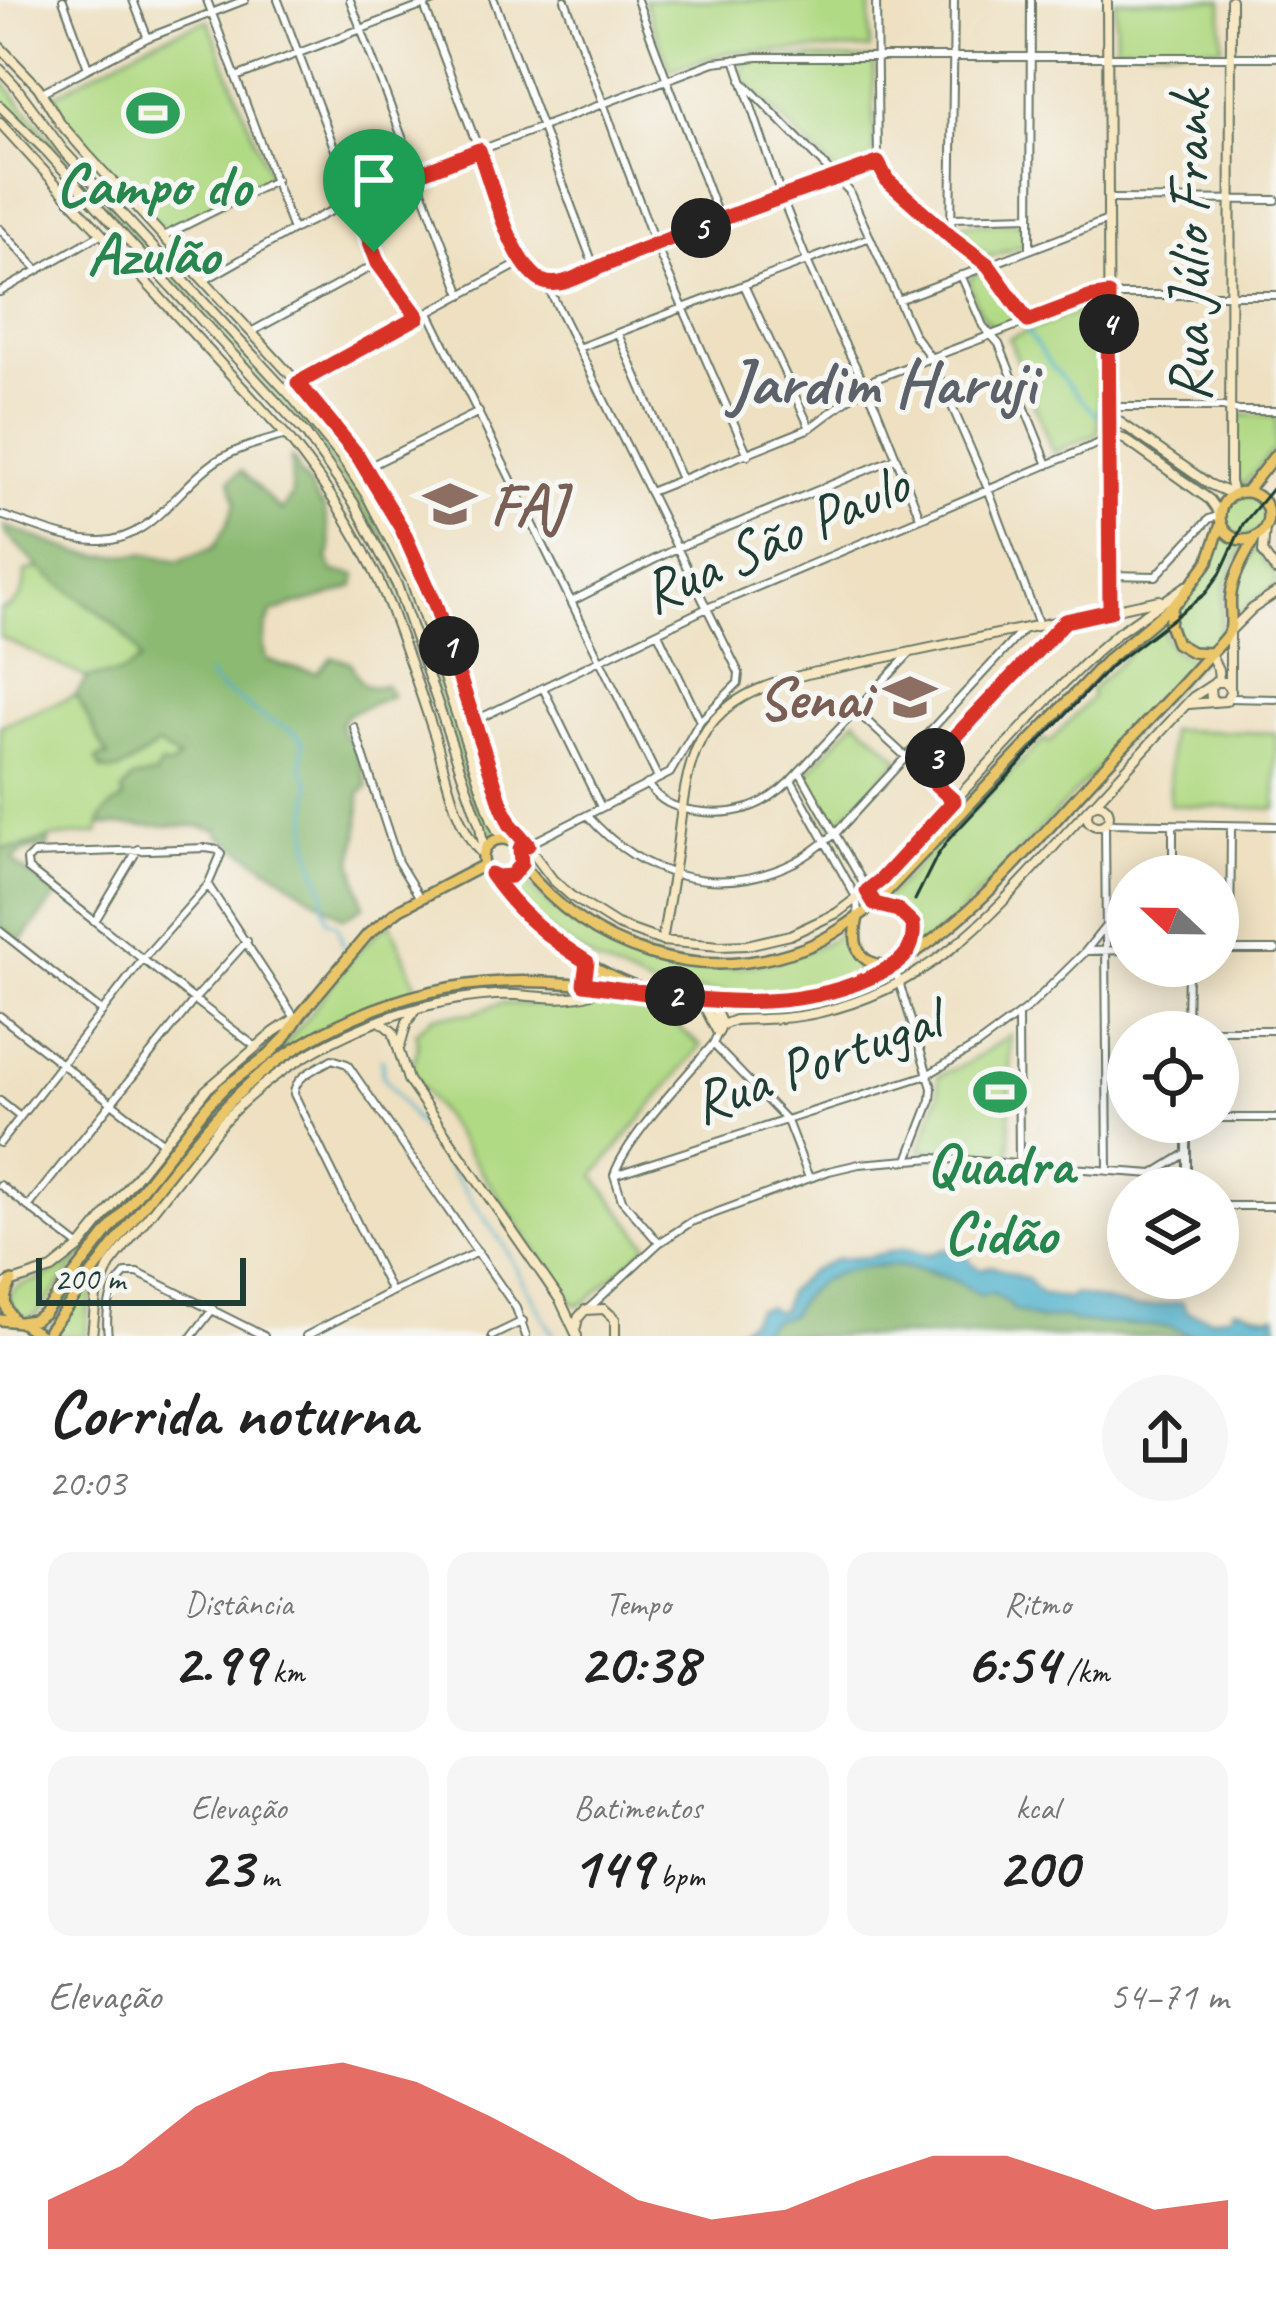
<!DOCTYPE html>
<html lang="pt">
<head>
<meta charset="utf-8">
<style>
	body { margin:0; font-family:Caveat,sans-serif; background:#f6f6f6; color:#222; height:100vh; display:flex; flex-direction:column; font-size:45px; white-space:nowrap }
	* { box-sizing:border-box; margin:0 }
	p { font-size:39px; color:#767676 }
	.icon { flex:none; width:66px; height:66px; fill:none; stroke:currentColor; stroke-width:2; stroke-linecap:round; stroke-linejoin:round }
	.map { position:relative; height:1336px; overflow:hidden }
	.panel { display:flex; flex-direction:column; background:#fff; flex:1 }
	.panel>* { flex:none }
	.needle { width:78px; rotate:292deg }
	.fabs { position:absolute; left:1107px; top:855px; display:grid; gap:24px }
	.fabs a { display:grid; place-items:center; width:132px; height:132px; border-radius:50%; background:#fff; box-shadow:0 6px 30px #0003; font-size:60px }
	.scale { position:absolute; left:36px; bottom:30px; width:210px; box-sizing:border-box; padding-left:12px; border:6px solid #1f3d34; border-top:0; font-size:33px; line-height:42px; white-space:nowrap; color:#1f3d34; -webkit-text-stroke:9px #f6f6f2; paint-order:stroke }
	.pin { position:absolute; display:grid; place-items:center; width:102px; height:102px; color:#fff; margin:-123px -51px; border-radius:50% 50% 50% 0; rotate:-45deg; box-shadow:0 0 12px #0007 }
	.pin .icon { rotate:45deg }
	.km { position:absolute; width:60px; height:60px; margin:-30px; border-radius:50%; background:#222; color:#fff; font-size:33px; line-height:60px; text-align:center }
	.round { display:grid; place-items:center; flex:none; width:126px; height:126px; border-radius:63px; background:#f6f6f6 }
	.headline { display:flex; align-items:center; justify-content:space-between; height:204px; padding:0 48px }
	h1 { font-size:66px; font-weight:800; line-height:90px }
	.stats { display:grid; grid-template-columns:repeat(3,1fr); gap:18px; height:204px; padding:12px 48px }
	.stats div { display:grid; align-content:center; border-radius:24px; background:#f6f6f6; text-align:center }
	.stats b { font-size:60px; font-weight:800 }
	.stats small { font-size:33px; font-weight:400 }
	.stats p { font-size:33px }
	.chart { height:336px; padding:24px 48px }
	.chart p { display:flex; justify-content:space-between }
	.chart svg { width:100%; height:216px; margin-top:12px; fill:#d93025; opacity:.7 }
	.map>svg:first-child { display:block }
	.green { fill:#b1da84; stroke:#688c5c; stroke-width:3 }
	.forest { fill:#8cba72; stroke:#567c53; stroke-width:3 }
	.water { fill:#4db1cc; stroke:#367780; stroke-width:3 }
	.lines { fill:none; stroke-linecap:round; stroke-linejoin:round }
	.stream { stroke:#4db1cc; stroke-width:3 }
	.street-casing { stroke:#677665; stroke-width:10 }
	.secondary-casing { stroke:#677665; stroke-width:12 }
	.primary-casing { stroke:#677665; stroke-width:14 }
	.street { stroke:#fff; stroke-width:6 }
	.secondary { stroke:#f7e8c3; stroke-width:8 }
	.primary { stroke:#ebc669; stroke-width:9 }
	.rail { stroke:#1f3d34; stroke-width:3 }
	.route-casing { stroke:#fff; stroke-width:24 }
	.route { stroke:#d93025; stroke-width:15 }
	.labels { text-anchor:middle; stroke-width:10; stroke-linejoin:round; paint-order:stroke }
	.leisure-label { font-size:60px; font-weight:bold; fill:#27864d; stroke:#f6f6f2 }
	.street-label { font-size:60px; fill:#1f3d34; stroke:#f6f6f2 }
	.education-label { font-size:60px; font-weight:bold; fill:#785e54; stroke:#f6f6f2; text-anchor:start }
	.quarter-label { font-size:66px; font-weight:bold; fill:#5c616a; stroke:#f6f6f2 }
</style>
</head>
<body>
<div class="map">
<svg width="1276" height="1336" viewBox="0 0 1276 1336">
	<rect width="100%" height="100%" fill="#f6f6f2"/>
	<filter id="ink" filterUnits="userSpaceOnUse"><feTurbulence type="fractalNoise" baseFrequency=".00833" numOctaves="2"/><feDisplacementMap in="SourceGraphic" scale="24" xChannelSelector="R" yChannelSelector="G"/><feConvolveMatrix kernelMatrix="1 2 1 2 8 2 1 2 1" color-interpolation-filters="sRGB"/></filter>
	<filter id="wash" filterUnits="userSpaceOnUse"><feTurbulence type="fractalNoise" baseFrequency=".004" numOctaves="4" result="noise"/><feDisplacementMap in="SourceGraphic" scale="48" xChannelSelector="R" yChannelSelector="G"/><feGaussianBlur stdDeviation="2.7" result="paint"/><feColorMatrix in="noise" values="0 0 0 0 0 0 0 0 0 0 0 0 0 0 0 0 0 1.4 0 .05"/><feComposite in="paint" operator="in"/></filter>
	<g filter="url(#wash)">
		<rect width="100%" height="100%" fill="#eee0c1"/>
		<path class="green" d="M644,0H870V49L730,52L670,70Z
			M1115,0H1222V47H1116Z
			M208,20L270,177L165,232L62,120L55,95L150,42Z
			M757,57L874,59V160L838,175L743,80L744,64Z
			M0,77C58,152 122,222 187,290C271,379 358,467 405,581L497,836L485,843L434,680L384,544L335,469L312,438L0,100Z
			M1023,223L1024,245L990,257L962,238V224Z
			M983,271L990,275L1017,314L1015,319L998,329C981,321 970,296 970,278Z
			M1099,304V433L1053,453L1009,338Z
			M1236,415L1276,416V447L1245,484L1241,485L1235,475Z
			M1225 516a20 20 0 1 1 40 0a20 20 0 1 1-40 0Z
			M1223,536L1234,543L1247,544C1234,560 1227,579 1223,600C1221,619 1224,632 1210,647L1191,649L1175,635L1173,613L1195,589Z
			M1260,541L1264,563L1276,574V586L1253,601L1235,621C1232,590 1244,567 1260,541Z
			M41,568C70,594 129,625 141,661L122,673L87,678L0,637V610C19,607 26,590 25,572Z
			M1162,627C1165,646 1181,660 1201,659L985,888L954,920L910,954L913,923L879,904L1044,739L1049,743L1092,697L1090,691L1132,650Z
			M76,695L109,759L100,757L97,760L101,770C126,773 138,757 158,745L179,759C173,767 169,768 160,765L155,775L132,780L122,792L124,799C108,809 102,815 98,833L51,838L19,848H0V726Z
			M856,719L900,759L834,827L807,774Z
			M1169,730L1276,733V809L1170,805Z
			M520,873C597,972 745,998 850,928C847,949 854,962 874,970L805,991L759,995L651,987L598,963L560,939L531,917L500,883L511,881Z
			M390,922L418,989L362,1010L256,1072L207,1121L43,1332L35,1326L47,1317L216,1101C235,1084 258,1071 276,1053C318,1012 343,957 390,922Z
			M627,997L650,1004L701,1046L594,1176L648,1245L584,1303L577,1305L571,1301L411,1071L418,1047L416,1032L434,1016L473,1013L502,1003L577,1007Z
			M1010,1035V1157L920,1150L939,1093L938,1076L966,1064Z
			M85,1249L88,1250L36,1315L22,1318L13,1313L8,1296C17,1282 28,1284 43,1278C59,1272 74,1262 85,1249Z
			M104,1265L88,1308L86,1336H50Z"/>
		<path class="forest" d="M291,458L297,464L298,473C313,485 311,497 324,508L331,548L328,559L333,572L356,575L354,586C327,600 298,601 272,613C264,629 261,642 266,659L280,665L317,673L332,657L350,662C360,682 361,691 385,685L392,696L347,714L340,725L344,737L353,741L368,787L360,793L359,829L353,861L364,906L344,918L219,835L218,830L199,826L100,825C103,811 112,806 124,799L122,792L132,779L155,775L160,765C168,768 174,767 178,759L158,745C141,755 109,789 96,760L100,757H108L76,695L87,678L122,673L140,661C131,627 76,597 48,575C33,563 21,547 6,534L4,526L79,553L101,556L146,554L179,561L213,548L226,527L236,502L230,480L241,471L281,511L292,496Z
			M49,839L48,848L27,850L14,858L15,863L57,896L21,941L0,925V848H19Z
			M895,1265L952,1279L981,1296L990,1293L1040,1320L1064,1317L1077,1322L1149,1324L1171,1327L1193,1336H754L771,1320L791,1315C802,1291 828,1272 855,1268C867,1266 882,1267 895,1265Z"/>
		<path class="water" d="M903,1249L927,1255L945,1249L967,1255L972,1264L980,1269L991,1266L1027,1279L1041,1294L1067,1299L1075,1294L1137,1308L1182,1302L1187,1312L1211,1318L1230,1315L1234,1308C1250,1309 1260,1318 1276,1315V1328L1254,1333L1253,1336H1193L1171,1327L1077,1322L1064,1317L1040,1320L1012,1309L1010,1304L991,1293L981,1296C971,1290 960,1282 948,1278C896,1258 818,1258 791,1315L771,1321L754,1336H728L751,1319L757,1309L767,1307L777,1312L783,1308L787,1292L811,1271L836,1259L866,1257Z"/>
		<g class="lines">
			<path class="stream" d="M1027,331L1053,368L1097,416
				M208,674C218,692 230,692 245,704C251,708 254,712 261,716C275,725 292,727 303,741L302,769L310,783L308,825L310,848L324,892V908L328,921L337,925L344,948
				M382,1059V1074L503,1244L554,1336"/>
		</g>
	</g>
	<g filter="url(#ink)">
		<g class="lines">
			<g class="street-casing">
				<path id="street" d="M63,0L88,68
					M133,0L147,36
					M207,0L293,230
					M278,0L378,263L401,298L419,317
					M350,0L462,295
					M422,0L515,245L526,265L546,283L739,673L738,683L700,721L670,773L520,849
					M494,0L595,269
					M565,0L655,244L748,455
					M637,0L720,221
					M876,0L878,163L887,180L915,205L988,265L1028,321
					M735,59L782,198L807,261L839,333L876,407L920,517
					M236,77L437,0
					M741,80L849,191L914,335L931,358L988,489L1039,625
					M42,92L147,38L245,0
					M1108,199L1276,200
					M952,218L1030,216
					M0,229L38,270
					M164,236L276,180
					M951,236L954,0
					M1030,249L1031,0
					M961,275L983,326L999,344L1048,465
					M205,280L293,230L369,192L714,62L757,57H1276
					M546,283L565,282L655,244L878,163
					M744,285L810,428
					M0,292L101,234
					M898,300L1108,220
					M429,313L658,778
					M251,332L378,263
					M618,334L681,479
					M578,348L870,237
					M298,383L524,261
					M1111,407H1223L1239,411H1276
					M366,468L479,412
					M650,492L810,428L875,379L1089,298L1109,295H1276
					M0,515C31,524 68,542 101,541C152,540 177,488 215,462C236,448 262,442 286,435
					M1110,575L1156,576L1209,519L1220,515
					M572,601L677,548L896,458
					M658,633L700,721
					M543,688L601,807
					M1229,698L1276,699
					M856,711L954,801
					M474,721L707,608L1111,438
					M354,727L398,862L420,898
					M800,772L875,904
					M922,772L1063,622
					M791,780L857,899L858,916
					M647,784C660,802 674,808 695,811C734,817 763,808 791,780L909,654
					M587,815C642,878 720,900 797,861C811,854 823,843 835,834L1022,631
					M1107,823L1276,826
					M1105,826L1108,1171
					M1173,876V826
					M208,885L295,1018
					M95,921L138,849
					M0,931L101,1011
					M1218,950H1276
					M1230,950L1231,826
					M1088,951L1128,950
					M894,966L932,1088L931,1100L909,1157
					M0,1016L162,1142
					M1018,1018L1019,1164
					M1187,1028L1188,966
					M1187,1030H1276
					M713,1044L787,1121L809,1178
					M0,1101L20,1117
					M1218,1118H1276
					M0,1143L143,959L208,885L221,854L218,850L206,848L33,854L27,860L28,869C104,928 179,989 256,1047
					M614,1175L927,1075L976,1046L1029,1007L1084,953L1108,923
					M614,1175C627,1137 686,1077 713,1044L718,1033
					M614,1175L622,1200L659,1243
					M0,1185L80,1247
					M1187,1188V1122
					M1218,1206H1276
					M28,1207L194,1000L247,941
					M391,1292L294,1094C294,1076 318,1068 332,1059L347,1064L516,1308L526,1336
					M588,1309L659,1243L691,1222L829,1171L859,1164L934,1158L1153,1174L1187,1153
					M108,1336C105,1312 109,1290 126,1273H138L264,1336
					M192,1336L213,1309
					M306,1336L391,1292L478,1252
					M492,1336L523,1321"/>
			</g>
			<g class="secondary-casing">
				<path id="secondary" d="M1107,0L1110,611
					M1231,0L1230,482L1233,494
					M0,47L38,87L60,123L87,154L298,383L358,456L402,529L435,604L510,823L553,880L571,896L617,925L662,941L720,946L747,945L790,935L837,913L882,879L1059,688L1096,652L1119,632L1186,586
					M0,69L14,84L63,150L290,395L342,458L367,496L412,583L492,820L498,832L507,839
					M0,106L47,152L306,434L354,503L397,585L480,826L484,851
					M0,123L286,435C328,487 365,544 390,607C406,650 421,694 435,737C447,776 454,826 483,855
					M1111,416L1209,484L1232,494
					M1111,438L1118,437L1126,440L1210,500L1220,514
					M1265,527L1263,552L1276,571
					M1210,653L1218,670L1219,681
					M1230,688V631L1252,609L1276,593
					M1189,704L1226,701L1231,691L1225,682H1215L1210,688L1211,698L1215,701
					M1095,803L1193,697L1213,684
					M1087 815a11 11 0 1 1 22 0a11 11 0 1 1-22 0Z
					M662,941C668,907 674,873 678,839C689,740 702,699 807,674L1159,600
					M701,1000L718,1033L722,1025L735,1020C762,1019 790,1019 817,1013C945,985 1008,894 1092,805
					M718,1001L715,1009L722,1025
					M381,1022L393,1032L408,1080L560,1300L577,1336
					M400,1046L407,1022L414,1012
					M0,1286L52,1269L80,1247L206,1090L274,1032L300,1015
					M576,1327L578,1318L585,1310L604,1309L615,1319V1336
					M92,1336L96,1296L110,1265L222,1123C288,1051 398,1001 495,995C523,993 553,1001 579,996C588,995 597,991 606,988"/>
			</g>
			<g class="primary-casing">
				<path id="primary" d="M1220 516a24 24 0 1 1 48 0a24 24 0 1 1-48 0Z
					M1246,492L1276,454
					M1173,605L1169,624L1176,643L1192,652L1210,653
					M483 858a19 19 0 1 1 38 0a19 19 0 1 1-38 0Z
					M521,864C590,951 698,987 804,948C830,938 853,921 875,904L1106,661L1181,598L1208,562L1221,524
					M491,875C526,926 582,967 641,988C715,1014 830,1005 897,964C978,916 1042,833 1107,764C1140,729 1174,694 1206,658C1212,651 1226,639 1230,630C1233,621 1229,605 1231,594C1234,573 1246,555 1256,536
					M875,904C908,912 925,921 907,957
					M858,917C851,947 858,965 891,966
					M12,1281C3,1297 2,1307 15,1321
					M0,1320L20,1322L42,1336
					M20,1322L34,1320L44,1313L207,1106L225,1087L268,1055L285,1038L301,1014L368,934L400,909L484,865
					M47,1336L49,1330C110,1254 164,1171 231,1101C299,1031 405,986 502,982C548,980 593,985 639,991"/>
			</g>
			<use href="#street" class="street"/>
			<use href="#secondary" class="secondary"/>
			<use href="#primary" class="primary"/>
			<path class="rail" d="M915,900L937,856L949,839L1111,666L1205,594L1220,574L1243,524L1276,484"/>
		</g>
	</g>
	<g class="lines" filter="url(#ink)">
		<g class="route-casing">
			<path id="route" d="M479,150C491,183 511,264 542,281C559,290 585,273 602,266C692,228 785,196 878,163L887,180L951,237L988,265L1028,321L1089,298L1108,295L1110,611L1065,621L922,772L954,801L882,879L867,891L875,904L898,910L913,924C916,956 897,965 871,977C781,1019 678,997 584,984L587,962C549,938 517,912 491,874L497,877L511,876L521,864L520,849L528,845L510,824L502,806L435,604L402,529L358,456L298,383L418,317L378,263L354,199Z"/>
		</g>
		<use href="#route" class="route"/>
	</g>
	<defs>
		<g id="stadium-bare" transform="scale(4.14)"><path d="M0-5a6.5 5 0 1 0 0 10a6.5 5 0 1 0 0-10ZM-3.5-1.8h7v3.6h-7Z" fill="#2e9e5b" stroke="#f6f6f2" stroke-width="2.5" paint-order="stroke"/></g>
		<g id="university-bare" transform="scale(4.14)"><path d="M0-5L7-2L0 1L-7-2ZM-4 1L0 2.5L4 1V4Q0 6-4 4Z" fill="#8d6e63" stroke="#f6f6f2" stroke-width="2.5" paint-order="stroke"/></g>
	</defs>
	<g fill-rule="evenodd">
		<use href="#stadium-bare" x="153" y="113"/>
		<use href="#university-bare" x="450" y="504"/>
		<use href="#university-bare" x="910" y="697"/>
		<use href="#stadium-bare" x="1000" y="1092"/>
	</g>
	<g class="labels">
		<g class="leisure-label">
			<text x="153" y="205">Campo do<tspan x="153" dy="69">Azulão</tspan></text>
			<text x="1000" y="1184">Quadra<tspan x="1000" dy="69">Cidão</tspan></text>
		</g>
		<g class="street-label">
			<text transform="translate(1188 247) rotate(-90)" y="21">Rua Júlio Frank</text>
			<text transform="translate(774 537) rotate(-24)" y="21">Rua São Paulo</text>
			<text transform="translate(815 1060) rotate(-20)" y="21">Rua Portugal</text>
		</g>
		<g class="education-label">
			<text x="490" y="525">FAJ</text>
			<text x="870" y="718" text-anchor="end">Senai</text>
		</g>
		<g class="quarter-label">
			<text x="882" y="404">Jardim Haruji</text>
		</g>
	</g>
</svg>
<div class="fabs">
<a><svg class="needle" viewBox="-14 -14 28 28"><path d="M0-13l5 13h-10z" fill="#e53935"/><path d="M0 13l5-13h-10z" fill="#767676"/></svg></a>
<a><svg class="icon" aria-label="locate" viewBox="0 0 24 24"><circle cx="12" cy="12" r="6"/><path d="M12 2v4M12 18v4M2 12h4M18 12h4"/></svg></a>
<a><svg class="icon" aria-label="layers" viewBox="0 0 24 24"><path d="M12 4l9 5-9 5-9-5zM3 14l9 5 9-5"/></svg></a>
</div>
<div class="scale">200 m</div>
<div class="pin" style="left:374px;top:252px;background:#1e9e55"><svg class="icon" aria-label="arrive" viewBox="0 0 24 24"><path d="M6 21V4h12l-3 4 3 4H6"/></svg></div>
<b class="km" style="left:449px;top:646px">1</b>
<b class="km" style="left:675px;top:996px">2</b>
<b class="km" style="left:935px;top:758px">3</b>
<b class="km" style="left:1109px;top:324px">4</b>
<b class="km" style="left:701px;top:228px">5</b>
</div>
<section class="panel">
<div class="headline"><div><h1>Corrida noturna</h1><p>20:03</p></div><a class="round"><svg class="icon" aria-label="share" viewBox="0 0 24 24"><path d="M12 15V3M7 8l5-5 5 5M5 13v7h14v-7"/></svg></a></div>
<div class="stats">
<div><p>Distância</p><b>2.99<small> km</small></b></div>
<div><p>Tempo</p><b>20:38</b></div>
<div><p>Ritmo</p><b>6:54<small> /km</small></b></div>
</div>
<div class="stats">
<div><p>Elevação</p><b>23<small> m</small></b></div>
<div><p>Batimentos</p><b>149<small> bpm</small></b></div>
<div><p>kcal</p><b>200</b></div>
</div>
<div class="chart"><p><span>Elevação</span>54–71 m</p>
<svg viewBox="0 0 160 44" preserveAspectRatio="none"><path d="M0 44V34L10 27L20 15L30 8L40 6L50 10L60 17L70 25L80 34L90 38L100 36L110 30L120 25L130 25L140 30L150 36L160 34V44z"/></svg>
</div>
</section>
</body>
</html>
